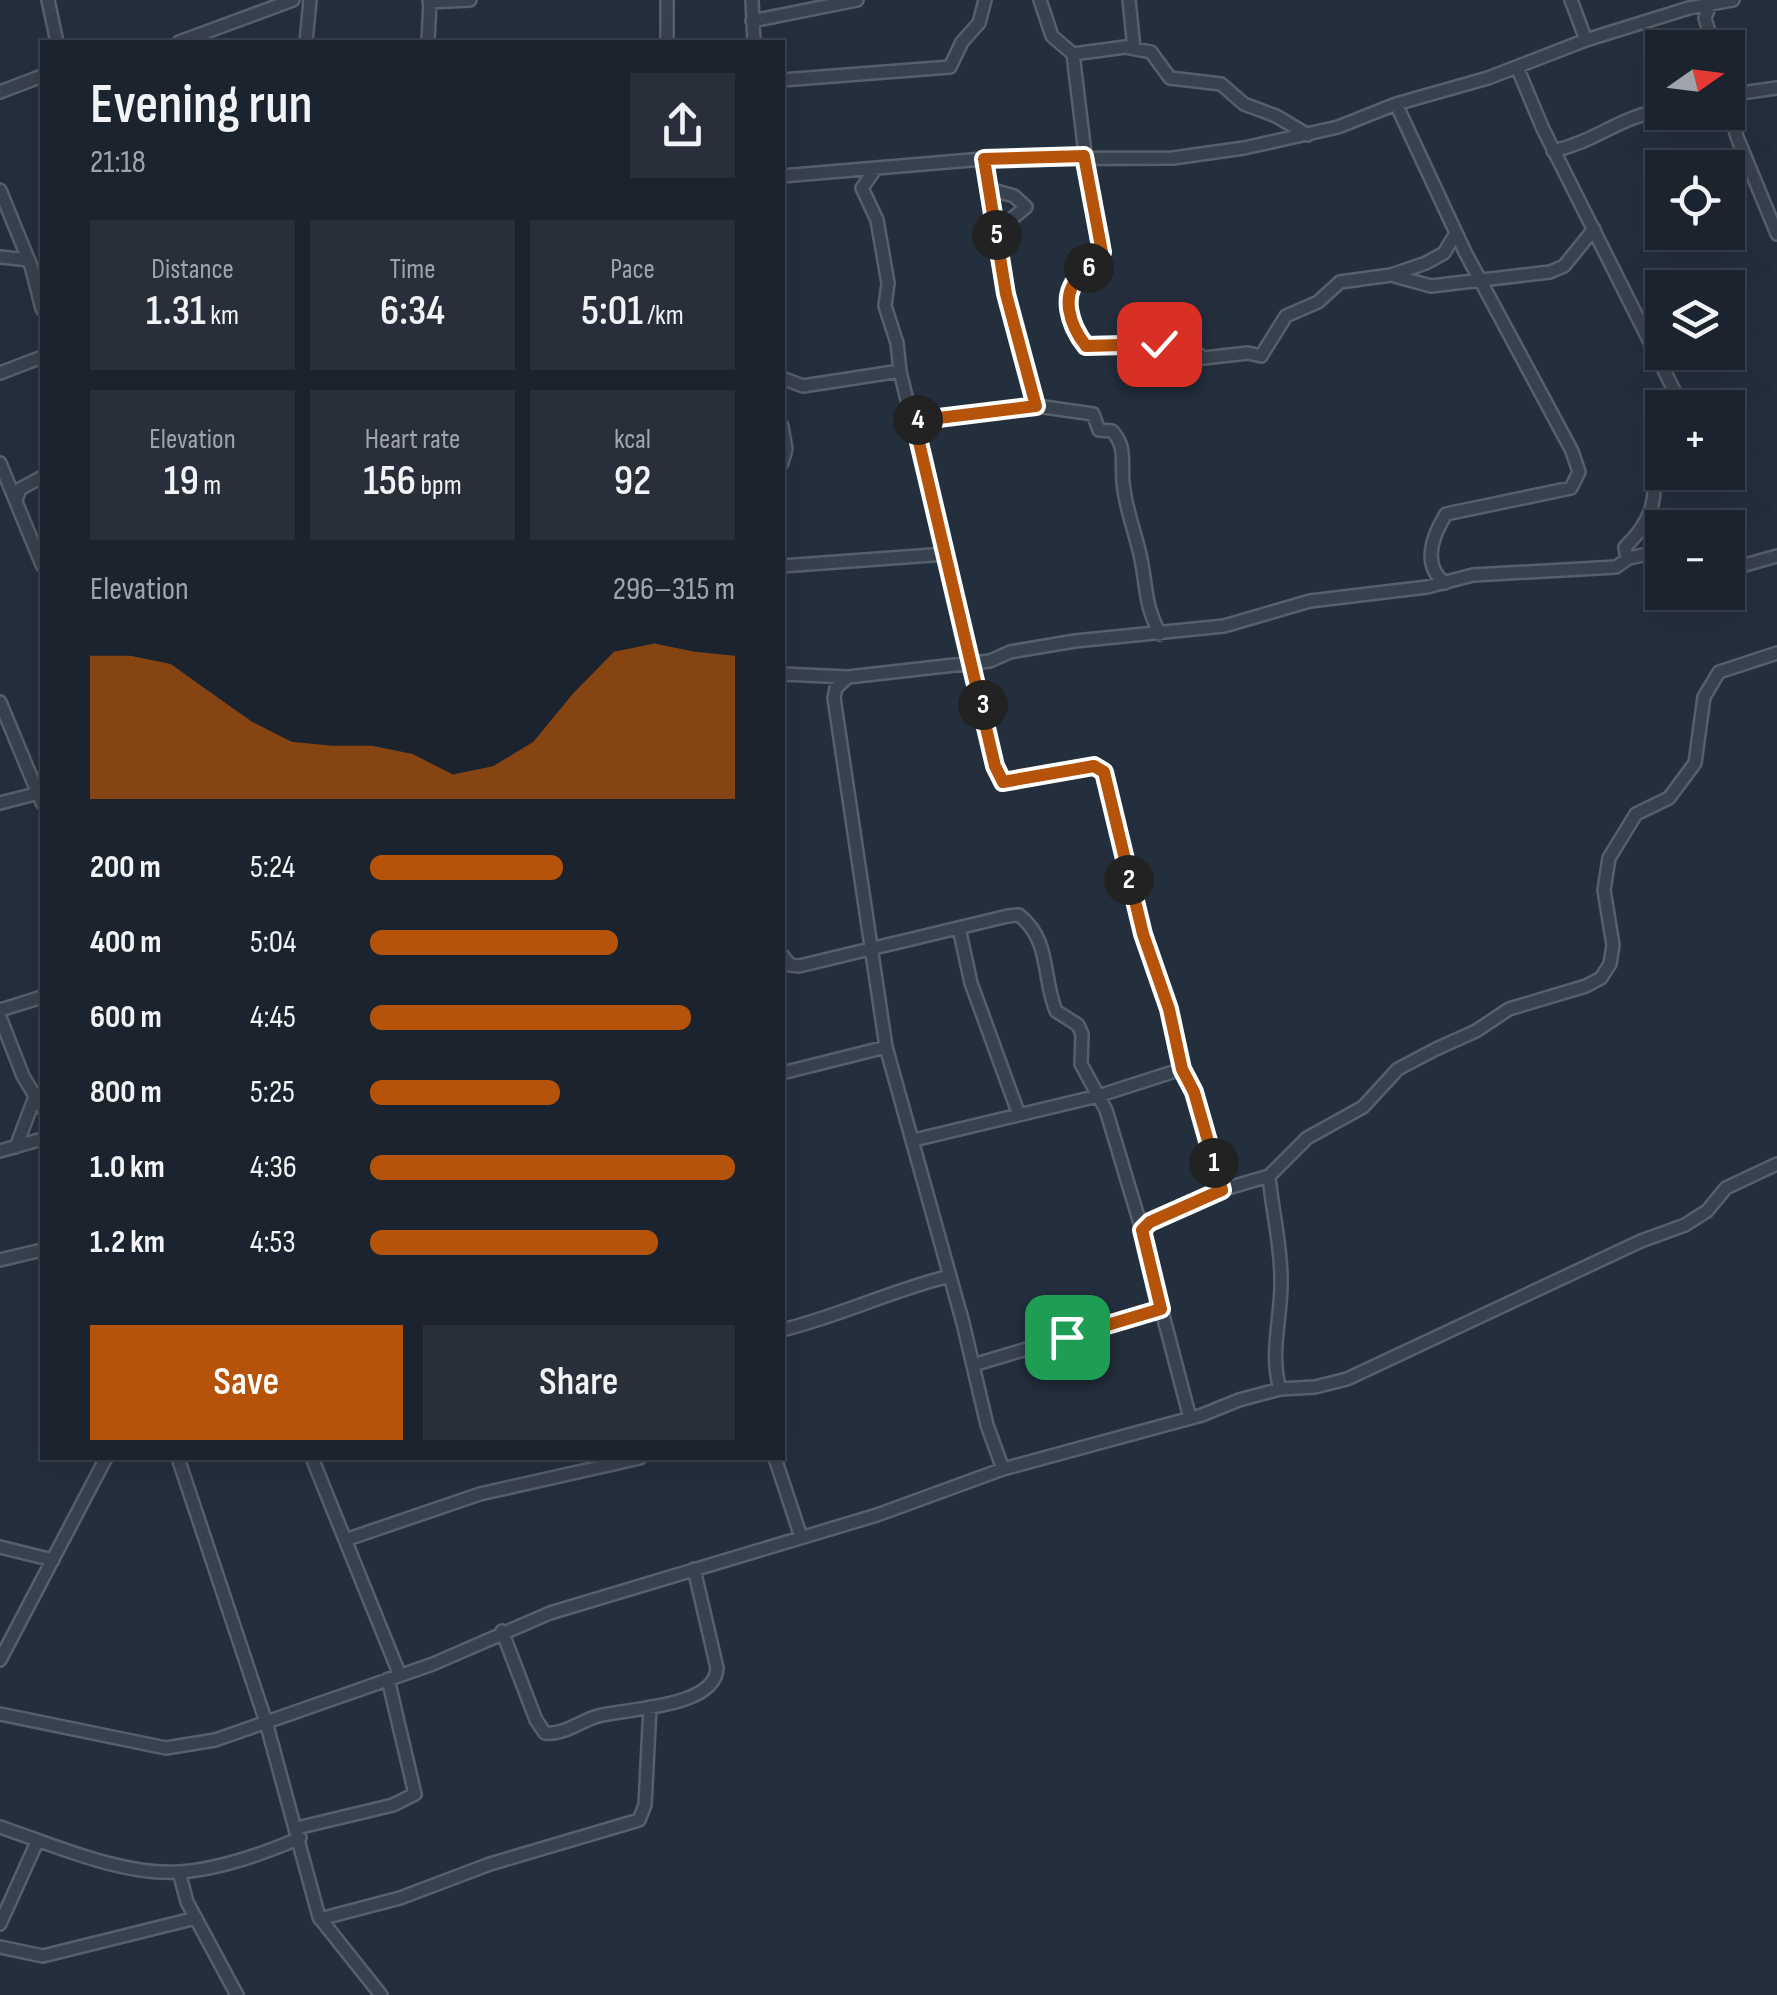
<!DOCTYPE html>
<html lang="en">
<head>
<meta charset="utf-8">
<style>
	body { margin:0; font-family:"Sofia Sans Condensed",sans-serif; background:#282f3a; color:#f1f3f6; height:100vh; display:flex; flex-direction:column; font-size:38px; white-space:nowrap }
	* { box-sizing:border-box; margin:0 }
	p { font-size:32px; color:#a0a4aa }
	.icon { flex:none; width:55px; height:55px; fill:none; stroke:currentColor; stroke-width:2; stroke-linecap:round; stroke-linejoin:round }
	.map { position:relative; flex:1; overflow:hidden }
	.sheet { position:absolute; left:40px; top:40px; width:745px; height:1420px; display:flex; flex-direction:column; background:#1b232e; border-radius:0px; box-shadow:0 10px 40px #0002,0 0 0 2px #39404a }
	.sheet>* { flex:none }
	.needle { width:65px; rotate:76deg }
	.controls { position:absolute; left:1645px; top:30px; display:grid; gap:20px }
	.controls a { display:grid; place-items:center; width:100px; height:100px; border-radius:0px; background:#1b232e; box-shadow:0 10px 40px #0002,0 0 0 2px #39404a; font-size:50px }
	.pin { position:absolute; display:grid; place-items:center; width:85px; height:85px; color:#fff; margin:-42px; border-radius:20px; box-shadow:0 5px 15px #0006 }
	.km { position:absolute; width:50px; height:50px; margin:-25px; border-radius:50%; background:#222; color:#fff; font-size:28px; line-height:50px; text-align:center }
	.round { display:grid; place-items:center; flex:none; width:105px; height:105px; border-radius:0px; background:#282f3a }
	.head { display:flex; align-items:center; justify-content:space-between; height:170px; padding:0 50px }
	h1 { font-size:55px; font-weight:600; line-height:75px }
	.metrics { display:grid; grid-template-columns:repeat(3,1fr); gap:15px; height:170px; padding:10px 50px }
	.metrics div { display:grid; align-content:center; border-radius:0px; background:#282f3a; text-align:center }
	.metrics b { font-size:42px; font-weight:600 }
	.metrics small { font-size:28px; font-weight:400 }
	.metrics p { font-size:28px }
	.chart { height:280px; padding:20px 50px }
	.chart p { display:flex; justify-content:space-between }
	.chart svg { width:100%; height:180px; margin-top:10px; fill:#b45309; opacity:.7 }
	.cta { display:flex; gap:20px; margin-top:auto; padding:20px 50px }
	.cta a { flex:1; height:115px; border-radius:0px; background:#b45309; color:#fff; font-size:40px; font-weight:600; line-height:115px; text-align:center }
	.cta a+a { background:#282f3a; color:#f1f3f6 }
	ul { padding:0 50px; list-style:none; font-size:32px }
	li { display:grid; grid-template-columns:160px 120px 1fr; align-items:center; height:75px }
	li i { height:25px; border-radius:12px; background:#b45309 }
	.map>svg:first-child { display:block }
	.lines { fill:none; stroke-linecap:round; stroke-linejoin:round }
	.minor-casing { stroke:#565f6c; stroke-width:16 }
	.minor { stroke:#38414e; stroke-width:11 }
	.route-casing { stroke:#fff; stroke-width:20 }
	.route { stroke:#b45309; stroke-width:12 }
</style>
</head>
<body>
<div class="map">
<svg width="1777" height="1995" viewBox="0 0 1777 1995">
	<rect width="100%" height="100%" fill="#242f3e"/>
	<g class="lines">
		<g class="minor-casing">
			<path id="minor" d="M48,0L57,42
				M667,0V42
				M752,0L754,42
				M1040,0L1052,36L1073,54L1088,178L1102,238L1100,258L1078,276L1068,294L1072,320L1086,346L1122,348L1179,342L1204,358L1248,353L1261,356L1286,316L1318,302L1340,282L1391,275L1426,263L1444,253L1456,233
				M1129,0L1134,48
				M1571,0L1586,40
				M429,2L470,0
				M1710,5L1705,18L1714,48
				M752,21L857,0
				M179,42L293,0
				M306,42L310,0
				M428,42L430,0
				M1073,54L1125,47L1151,52L1170,78L1221,84L1244,104L1276,116L1308,135
				M1517,67L1543,129L1683,408
				M782,80L950,67L962,42L979,23L985,0
				M1728,91L1741,93L1777,88
				M0,92L42,76
				M1396,104L1465,252L1572,451L1579,472L1571,488L1446,514C1433,535 1421,565 1445,583
				M1728,104L1737,137L1777,234
				M1553,151C1597,141 1619,117 1662,110
				M983,159L1006,294L1037,406L1093,414L1099,430L1112,431C1127,447 1121,463 1123,482C1125,508 1136,534 1141,559C1147,590 1145,606 1160,634
				M874,171L862,188L877,220L888,283L885,306L897,343L900,371L995,766L1005,784L1094,766L1104,772L1143,935L1169,1009L1182,1069L1194,1092L1221,1190
				M782,176L983,159L1173,158L1244,148L1338,127L1396,104L1488,78L1586,40L1689,8L1733,0
				M989,189L1014,196L1026,207L996,232
				M0,190L31,266L42,309
				M0,257L29,260
				M1391,275L1431,286L1550,272L1564,266L1594,229
				M0,373L42,357
				M782,378L803,386L900,371
				M914,421L1037,406
				M782,426L786,449L782,463
				M0,463L42,565
				M16,500L20,489L42,477
				M1627,559L1625,547C1666,508 1652,482 1652,434L1662,425
				M1728,561L1745,565L1777,556
				M782,566L946,554
				M782,674L848,677L990,661L1010,652L1075,641L1224,626L1310,601L1427,587L1473,575L1616,567L1629,558L1662,551
				M848,677L836,688L834,698L886,1047L963,1323L987,1425L1003,1469
				M0,702L42,803
				M0,803L39,793
				M959,928L971,983L1018,1112
				M782,955L790,965L799,966L1008,916L1019,915C1051,940 1042,977 1056,1011L1078,1025L1082,1034L1081,1064L1106,1110L1142,1230
				M0,1010L42,997
				M0,1017L23,1076L42,1108
				M782,1073L886,1047
				M914,1140L1098,1096L1182,1069
				M16,1147L36,1094
				M0,1151L42,1139
				M1269,1176C1272,1210 1281,1244 1281,1279C1282,1317 1269,1352 1280,1389
				M0,1260L42,1250
				M782,1330C840,1316 892,1290 950,1276
				M973,1365L1161,1309
				M1190,1418L1142,1235L1146,1225L1221,1190L1269,1176L1307,1138L1363,1107L1398,1069L1436,1049L1476,1031L1509,1009L1586,986L1601,978L1610,964L1613,945L1604,890L1609,858L1636,814L1669,798L1695,763L1704,697L1719,672L1777,653
				M178,1458L266,1722L319,1917L381,1995
				M312,1458L399,1673
				M775,1458L801,1537
				M345,1540L480,1494L640,1458
				M0,1547L53,1560
				M502,1631L536,1720L545,1733C565,1735 580,1721 598,1716C628,1708 715,1708 717,1668L694,1569
				M0,1660L106,1458
				M0,1714L166,1748L215,1740L433,1664L550,1613L877,1515L1003,1469L1202,1415L1239,1400L1280,1389L1315,1387L1347,1379L1641,1241L1685,1225L1707,1211L1726,1188L1777,1164
				M0,1827C54,1845 122,1876 180,1872C219,1869 265,1853 300,1838
				M297,1828L393,1805L415,1794L388,1679
				M179,1872L187,1902L237,1995
				M320,1919L400,1898L490,1864L639,1820L645,1805L650,1707
				M0,1924L37,1842
				M0,1947L43,1956L196,1918"/>
		</g>
		<use href="#minor" class="minor"/>
	</g>
	<g class="lines">
		<g class="route-casing">
			<path id="route" d="M1067,1337L1161,1309L1142,1230L1150,1222L1222,1190L1194,1092L1182,1069L1169,1009L1143,934L1104,772L1094,766L1003,782L995,766L914,421L1036,406L1006,294L984,159L1084,156L1102,252C1097,263 1089,267 1081,275C1059,294 1070,326 1086,346L1159,344"/>
		</g>
		<use href="#route" class="route"/>
	</g>
</svg>
<div class="controls">
<a><svg class="needle" viewBox="-14 -14 28 28"><path d="M0-13l5 13h-10z" fill="#e53935"/><path d="M0 13l5-13h-10z" fill="#a0a4aa"/></svg></a>
<a><svg class="icon" aria-label="locate" viewBox="0 0 24 24"><circle cx="12" cy="12" r="6"/><path d="M12 2v4M12 18v4M2 12h4M18 12h4"/></svg></a>
<a><svg class="icon" aria-label="layers" viewBox="0 0 24 24"><path d="M12 4l9 5-9 5-9-5zM3 14l9 5 9-5"/></svg></a>
<a>+</a>
<a>−</a>
</div>
<div class="pin" style="left:1067px;top:1337px;background:#1e9e55"><svg class="icon" aria-label="arrive" viewBox="0 0 24 24"><path d="M6 21V4h12l-3 4 3 4H6"/></svg></div>
<div class="pin" style="left:1159px;top:344px;background:#d93025"><svg class="icon" aria-label="check" viewBox="0 0 24 24"><path d="M5 12l5 5 9-10"/></svg></div>
<b class="km" style="left:1214px;top:1163px">1</b>
<b class="km" style="left:1129px;top:880px">2</b>
<b class="km" style="left:983px;top:705px">3</b>
<b class="km" style="left:918px;top:420px">4</b>
<b class="km" style="left:997px;top:235px">5</b>
<b class="km" style="left:1089px;top:268px">6</b>
<section class="sheet">
<div class="head"><div><h1>Evening run</h1><p>21:18</p></div><a class="round"><svg class="icon" aria-label="share" viewBox="0 0 24 24"><path d="M12 15V3M7 8l5-5 5 5M5 13v7h14v-7"/></svg></a></div>
<div class="metrics">
<div><p>Distance</p><b>1.31<small> km</small></b></div>
<div><p>Time</p><b>6:34</b></div>
<div><p>Pace</p><b>5:01<small> /km</small></b></div>
</div>
<div class="metrics">
<div><p>Elevation</p><b>19<small> m</small></b></div>
<div><p>Heart rate</p><b>156<small> bpm</small></b></div>
<div><p>kcal</p><b>92</b></div>
</div>
<div class="chart"><p><span>Elevation</span>296–315 m</p>
<svg viewBox="0 0 160 44" preserveAspectRatio="none"><path d="M0 44V9L10 9L20 11L30 18L40 25L50 30L60 31L70 31L80 33L90 38L100 36L110 30L120 18L130 8L140 6L150 8L160 9V44z"/></svg>
</div>
<ul>
<li><b>200 m</b>5:24<i style="width:53%"></i></li>
<li><b>400 m</b>5:04<i style="width:68%"></i></li>
<li><b>600 m</b>4:45<i style="width:88%"></i></li>
<li><b>800 m</b>5:25<i style="width:52%"></i></li>
<li><b>1.0 km</b>4:36<i style="width:100%"></i></li>
<li><b>1.2 km</b>4:53<i style="width:79%"></i></li>
</ul>
<div class="cta"><a>Save</a><a>Share</a></div>
</section>
</div>
</body>
</html>
